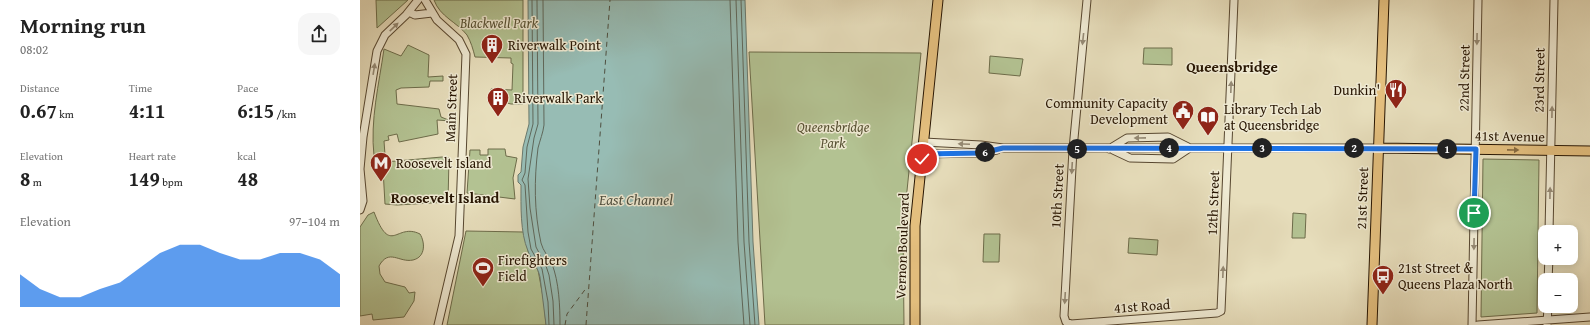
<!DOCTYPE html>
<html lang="en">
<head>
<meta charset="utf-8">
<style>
	body { margin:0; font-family:"Gentium Book Plus",serif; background:#f6f6f6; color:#222; height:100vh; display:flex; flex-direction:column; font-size:15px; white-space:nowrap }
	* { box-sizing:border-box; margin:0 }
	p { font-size:13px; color:#767676 }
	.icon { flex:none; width:22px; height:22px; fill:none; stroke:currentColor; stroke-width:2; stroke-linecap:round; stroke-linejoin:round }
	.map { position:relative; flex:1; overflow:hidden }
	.drawer { display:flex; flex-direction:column; background:#fff; width:360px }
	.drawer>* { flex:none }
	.buttons { position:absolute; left:1178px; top:225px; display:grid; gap:8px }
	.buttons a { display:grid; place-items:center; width:40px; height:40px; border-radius:8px; background:#fff; box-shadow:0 2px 10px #0003; font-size:20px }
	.pin { position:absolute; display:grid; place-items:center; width:34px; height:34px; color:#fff; margin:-17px; border:2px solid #fff; border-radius:50%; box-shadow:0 1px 4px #0007 }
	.km { position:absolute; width:20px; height:20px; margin:-10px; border-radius:50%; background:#222; color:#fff; font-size:11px; line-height:20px; text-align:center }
	.round { display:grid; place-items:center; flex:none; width:42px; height:42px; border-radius:12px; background:#f6f6f6 }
	.overview { display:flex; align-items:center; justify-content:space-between; height:68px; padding:0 20px }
	h1 { font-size:22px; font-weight:700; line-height:30px }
	.stats { display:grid; grid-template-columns:repeat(3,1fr); gap:6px; height:68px; padding:4px 20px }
	.stats div { display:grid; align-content:center }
	.stats b { font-size:20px; font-weight:700 }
	.stats small { font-size:11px; font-weight:400 }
	.stats p { font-size:11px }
	.chart { height:112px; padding:8px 20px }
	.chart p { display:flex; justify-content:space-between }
	.chart svg { width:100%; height:72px; margin-top:4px; fill:#1a73e8; opacity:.7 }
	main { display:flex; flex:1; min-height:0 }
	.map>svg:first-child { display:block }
	.green { fill:#b3c292; stroke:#6d6c4a }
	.water { fill:#97bcb4; stroke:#6a796d }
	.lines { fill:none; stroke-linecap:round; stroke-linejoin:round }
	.shore { stroke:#5f685b; stroke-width:1 }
	.ferry { stroke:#4e4f40; stroke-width:1; stroke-dasharray:5 4; stroke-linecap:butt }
	.minor-casing { stroke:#574730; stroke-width:9 }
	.major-casing { stroke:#271502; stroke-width:11 }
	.minor { stroke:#efead3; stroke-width:7 }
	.major { stroke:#e4bf7e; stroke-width:9 }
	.oneway { fill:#958a75 }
	.oneway2 { fill:#866a40 }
	.route-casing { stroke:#fff; stroke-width:8 }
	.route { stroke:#1a73e8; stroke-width:5 }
	.labels { text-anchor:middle; stroke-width:3; stroke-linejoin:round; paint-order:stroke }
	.park-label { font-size:14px; font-style:italic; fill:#585234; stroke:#efead3 }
	.poi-label { font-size:14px; fill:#271502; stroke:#efead3; text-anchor:start }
	.street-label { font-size:14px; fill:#271502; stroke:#efead3 }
	.neighbourhood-label { font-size:15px; font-weight:bold; fill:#271502; stroke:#efead3 }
	.water-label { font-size:15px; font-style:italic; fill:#4e4f40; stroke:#efead3 }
</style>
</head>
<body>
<main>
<section class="drawer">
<div class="overview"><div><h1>Morning run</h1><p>08:02</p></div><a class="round"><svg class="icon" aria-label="share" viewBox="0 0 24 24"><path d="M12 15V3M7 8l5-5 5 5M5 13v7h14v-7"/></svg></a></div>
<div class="stats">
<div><p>Distance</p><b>0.67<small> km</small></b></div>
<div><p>Time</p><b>4:11</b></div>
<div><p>Pace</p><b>6:15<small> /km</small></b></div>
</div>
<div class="stats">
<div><p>Elevation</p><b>8<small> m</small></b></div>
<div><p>Heart rate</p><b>149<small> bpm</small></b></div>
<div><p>kcal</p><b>48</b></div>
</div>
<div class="chart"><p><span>Elevation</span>97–104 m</p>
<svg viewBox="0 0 160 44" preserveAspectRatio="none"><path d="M0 44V24L10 33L20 38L30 38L40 33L50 29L60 20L70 11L80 6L90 6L100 11L110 15L120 15L130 11L140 11L150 15L160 24V44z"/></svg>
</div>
</section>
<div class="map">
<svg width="1230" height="325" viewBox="0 0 1230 325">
	<rect width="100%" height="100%" fill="#e7debc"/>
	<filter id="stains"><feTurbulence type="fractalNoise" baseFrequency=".005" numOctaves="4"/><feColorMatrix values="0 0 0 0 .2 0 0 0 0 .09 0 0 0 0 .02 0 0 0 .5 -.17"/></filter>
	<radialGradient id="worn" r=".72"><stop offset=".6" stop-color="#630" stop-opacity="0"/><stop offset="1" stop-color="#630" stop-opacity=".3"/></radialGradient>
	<path class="green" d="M16,0H48L17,28Z
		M74,0H163V104H151L131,99V89L152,90L153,64L151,63V58L115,57C113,49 111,42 107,35C97,22 80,17 74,0Z
		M48,45L69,55L68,77L83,76V81H70L69,87L41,88L36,90L37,104L79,109L81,117L91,121L77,120L78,134L39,142L37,134L28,136L29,140L24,141L25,155L14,156C10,120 19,84 24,49L41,56Z
		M784,48H812V65L783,64Z
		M389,52L561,53L543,230L544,325H405Z
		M630,56L663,59L660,76L629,73Z
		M128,149H145L146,156L157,158L153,178L155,199L107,193L110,150H120V155H128Z
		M82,157L89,158L88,202L37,205L25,204L23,169H18L25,162Z
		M1123,159L1179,160L1177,313L1121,317Z
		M14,212C31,257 36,222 60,234C65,242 66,257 53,260C39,263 29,248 19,266L20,274L25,282L45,287L49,293L55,292L54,301L44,317L13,320L12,314L0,316V227L8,215Z
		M933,213L946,214L945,238H932Z
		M106,231L164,232L168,251L178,270L184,302L186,325H87Z
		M624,234H640L639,262H623Z
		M769,238L798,240L797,255L768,253Z"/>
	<path class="water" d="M168,0H385L393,242L399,325H186L180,277C178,267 171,260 168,251C160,232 161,206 161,185L158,182V175L161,172L163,147L169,124Z"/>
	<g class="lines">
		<path class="shore" d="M172,0L173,124L167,147L165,173L162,180L165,185L168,232L171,249L182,269L188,302L189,325
			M177,0L178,124L174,138L168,179L170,208L176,247L186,266L189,275L193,301L194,325
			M183,0L184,125C183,133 180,140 178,148C174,180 174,211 181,243C183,251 189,257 192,264C199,282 200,306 200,325
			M370,0L378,242L384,325
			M376,0L384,242L390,325
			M381,0L389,242L395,325"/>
		<path class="ferry" d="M205,325L207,314L227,287
			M226,325L250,0"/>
		<g class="minor-casing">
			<path id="minor" d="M65,0L77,20L99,40L106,54L99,236L78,325
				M727,0L713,149L704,316L706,322L711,324L857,313L861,311L874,0
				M49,12L55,15L72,13
				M564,142L621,145L643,148H1018
				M749,149L767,138L808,137L828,147
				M753,150L770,158L813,159L828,149
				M562,154L622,153L637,150
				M0,210L3,201L0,169L3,137L17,51L25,35L46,15L58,0
				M1189,232L1194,0
				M1188,280L1189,258
				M1112,325L1118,0
				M1118,325L1230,317
				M1187,325L1188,306"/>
		</g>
		<g class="major-casing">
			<path id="major" d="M1018,148L1230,151
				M555,325V226L578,0
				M1012,325L1024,0"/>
		</g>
		<use href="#minor" class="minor"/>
		<use href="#major" class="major"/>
	</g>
	<defs><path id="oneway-solid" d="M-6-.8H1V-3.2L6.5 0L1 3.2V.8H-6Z"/></defs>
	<g class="oneway">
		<use href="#oneway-solid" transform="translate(34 27) rotate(-44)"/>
		<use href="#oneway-solid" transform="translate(723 39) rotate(96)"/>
		<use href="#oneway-solid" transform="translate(1117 39) rotate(91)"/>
		<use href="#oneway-solid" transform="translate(14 69) rotate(-81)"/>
		<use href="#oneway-solid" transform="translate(871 87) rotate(-88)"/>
		<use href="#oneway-solid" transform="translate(1192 112) rotate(-89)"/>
		<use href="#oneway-solid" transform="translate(780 138) rotate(179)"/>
		<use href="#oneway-solid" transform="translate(604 144) rotate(-177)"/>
		<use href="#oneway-solid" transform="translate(712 168) rotate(93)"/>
		<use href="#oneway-solid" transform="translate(1190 193) rotate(-89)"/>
		<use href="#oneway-solid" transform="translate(1114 244) rotate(91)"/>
		<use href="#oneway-solid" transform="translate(863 272) rotate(-88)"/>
		<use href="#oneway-solid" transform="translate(705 298) rotate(93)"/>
	</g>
	<use class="oneway2" href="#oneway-solid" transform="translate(1153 150) rotate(1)"/>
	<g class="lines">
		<g class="route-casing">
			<path id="route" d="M562,159V154L622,153L643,148L1116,149L1114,213"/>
		</g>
		<use href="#route" class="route"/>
	</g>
	<defs>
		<g id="building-pin" transform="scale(1.15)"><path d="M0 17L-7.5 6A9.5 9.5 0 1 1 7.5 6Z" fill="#8f2418" stroke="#efead3"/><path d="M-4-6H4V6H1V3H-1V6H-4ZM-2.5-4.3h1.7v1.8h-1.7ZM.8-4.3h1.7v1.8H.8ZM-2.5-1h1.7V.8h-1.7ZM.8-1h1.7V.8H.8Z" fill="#fff"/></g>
		<g id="restaurant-pin" transform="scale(1.15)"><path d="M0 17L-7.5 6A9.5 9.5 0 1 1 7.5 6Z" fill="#8f2418" stroke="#efead3"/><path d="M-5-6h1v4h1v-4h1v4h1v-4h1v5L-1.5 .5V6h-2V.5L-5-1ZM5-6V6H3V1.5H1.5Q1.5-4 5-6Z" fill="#fff"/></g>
		<g id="civic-pin" transform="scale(1.15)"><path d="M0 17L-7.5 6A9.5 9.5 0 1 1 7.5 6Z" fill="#8f2418" stroke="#efead3"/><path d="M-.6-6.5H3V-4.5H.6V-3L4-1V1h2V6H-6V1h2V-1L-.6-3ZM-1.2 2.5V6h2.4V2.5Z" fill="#fff"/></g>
		<g id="library-pin" transform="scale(1.15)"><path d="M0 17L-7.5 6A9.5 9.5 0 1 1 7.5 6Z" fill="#8f2418" stroke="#efead3"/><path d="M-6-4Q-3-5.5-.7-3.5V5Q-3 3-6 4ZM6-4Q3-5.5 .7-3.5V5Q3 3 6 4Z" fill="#fff"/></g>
		<g id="metro-pin" transform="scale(1.15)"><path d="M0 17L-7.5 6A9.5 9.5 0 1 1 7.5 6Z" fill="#8f2418" stroke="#efead3"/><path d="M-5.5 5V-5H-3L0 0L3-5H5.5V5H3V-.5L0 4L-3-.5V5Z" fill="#fff"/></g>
		<g id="stadium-pin" transform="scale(1.15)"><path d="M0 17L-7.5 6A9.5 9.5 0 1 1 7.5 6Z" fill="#8f2418" stroke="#efead3"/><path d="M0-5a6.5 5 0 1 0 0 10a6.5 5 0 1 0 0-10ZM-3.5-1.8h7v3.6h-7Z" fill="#fff"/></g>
		<g id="bus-pin" transform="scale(1.15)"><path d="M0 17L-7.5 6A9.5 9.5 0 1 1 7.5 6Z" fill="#8f2418" stroke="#efead3"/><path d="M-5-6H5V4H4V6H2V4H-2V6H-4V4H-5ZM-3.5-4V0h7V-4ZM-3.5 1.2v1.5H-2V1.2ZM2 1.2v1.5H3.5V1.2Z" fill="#fff"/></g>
	</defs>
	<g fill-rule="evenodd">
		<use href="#building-pin" x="132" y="45"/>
		<use href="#restaurant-pin" x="1036" y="90"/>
		<use href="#building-pin" x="138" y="98"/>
		<use href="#civic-pin" x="823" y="111"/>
		<use href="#library-pin" x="848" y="117"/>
		<use href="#metro-pin" x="21" y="163"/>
		<use href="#stadium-pin" x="123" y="268"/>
		<use href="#bus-pin" x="1023" y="276"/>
	</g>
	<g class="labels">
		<g class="park-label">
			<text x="139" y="28">Blackwell Park</text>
			<text x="473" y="132">Queensbridge<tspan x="473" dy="16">Park</tspan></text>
		</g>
		<g class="poi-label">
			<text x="148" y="50">Riverwalk Point</text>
			<text x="1020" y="95" text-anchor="end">Dunkin'</text>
			<text x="154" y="103">Riverwalk Park</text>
			<text x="808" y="108" text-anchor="end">Community Capacity<tspan x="808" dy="16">Development</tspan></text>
			<text x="864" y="114">Library Tech Lab<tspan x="864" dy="16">at Queensbridge</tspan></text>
			<text x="36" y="168">Roosevelt Island</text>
			<text x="138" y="265">Firefighters<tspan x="138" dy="16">Field</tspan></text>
			<text x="1038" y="273">21st Street &amp;<tspan x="1038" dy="16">Queens Plaza North</tspan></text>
		</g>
		<g class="street-label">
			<text transform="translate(1104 78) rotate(-89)" y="5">22nd Street</text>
			<text transform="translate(1179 80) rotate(-89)" y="5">23rd Street</text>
			<text transform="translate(91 108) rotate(-88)" y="5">Main Street</text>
			<text transform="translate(1150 136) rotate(1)" y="5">41st Avenue</text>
			<text transform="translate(697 196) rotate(-87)" y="5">10th Street</text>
			<text transform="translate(1002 198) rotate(-88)" y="5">21st Street</text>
			<text transform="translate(853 203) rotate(-88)" y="5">12th Street</text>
			<text transform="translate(542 246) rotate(-88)" y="5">Vernon Boulevard</text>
			<text transform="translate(782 306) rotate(-4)" y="5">41st Road</text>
		</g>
		<g class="neighbourhood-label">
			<text x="872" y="72">Queensbridge</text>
			<text x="85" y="203">Roosevelt Island</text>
		</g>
		<g class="water-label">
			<text x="276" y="205">East Channel</text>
		</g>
	</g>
	<rect width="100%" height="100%" filter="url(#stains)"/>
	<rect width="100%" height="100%" fill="url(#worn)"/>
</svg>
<div class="buttons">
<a>+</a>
<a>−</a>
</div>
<div class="pin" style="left:1114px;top:213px;background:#1e9e55"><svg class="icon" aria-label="arrive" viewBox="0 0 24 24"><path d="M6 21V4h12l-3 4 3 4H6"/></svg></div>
<div class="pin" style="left:562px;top:159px;background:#d93025"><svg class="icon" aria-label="check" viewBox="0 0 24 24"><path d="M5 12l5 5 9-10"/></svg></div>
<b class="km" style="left:1087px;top:149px">1</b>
<b class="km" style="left:994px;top:148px">2</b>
<b class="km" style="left:902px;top:148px">3</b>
<b class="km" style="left:809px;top:148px">4</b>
<b class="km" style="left:717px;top:149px">5</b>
<b class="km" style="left:625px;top:152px">6</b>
</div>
</main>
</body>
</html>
